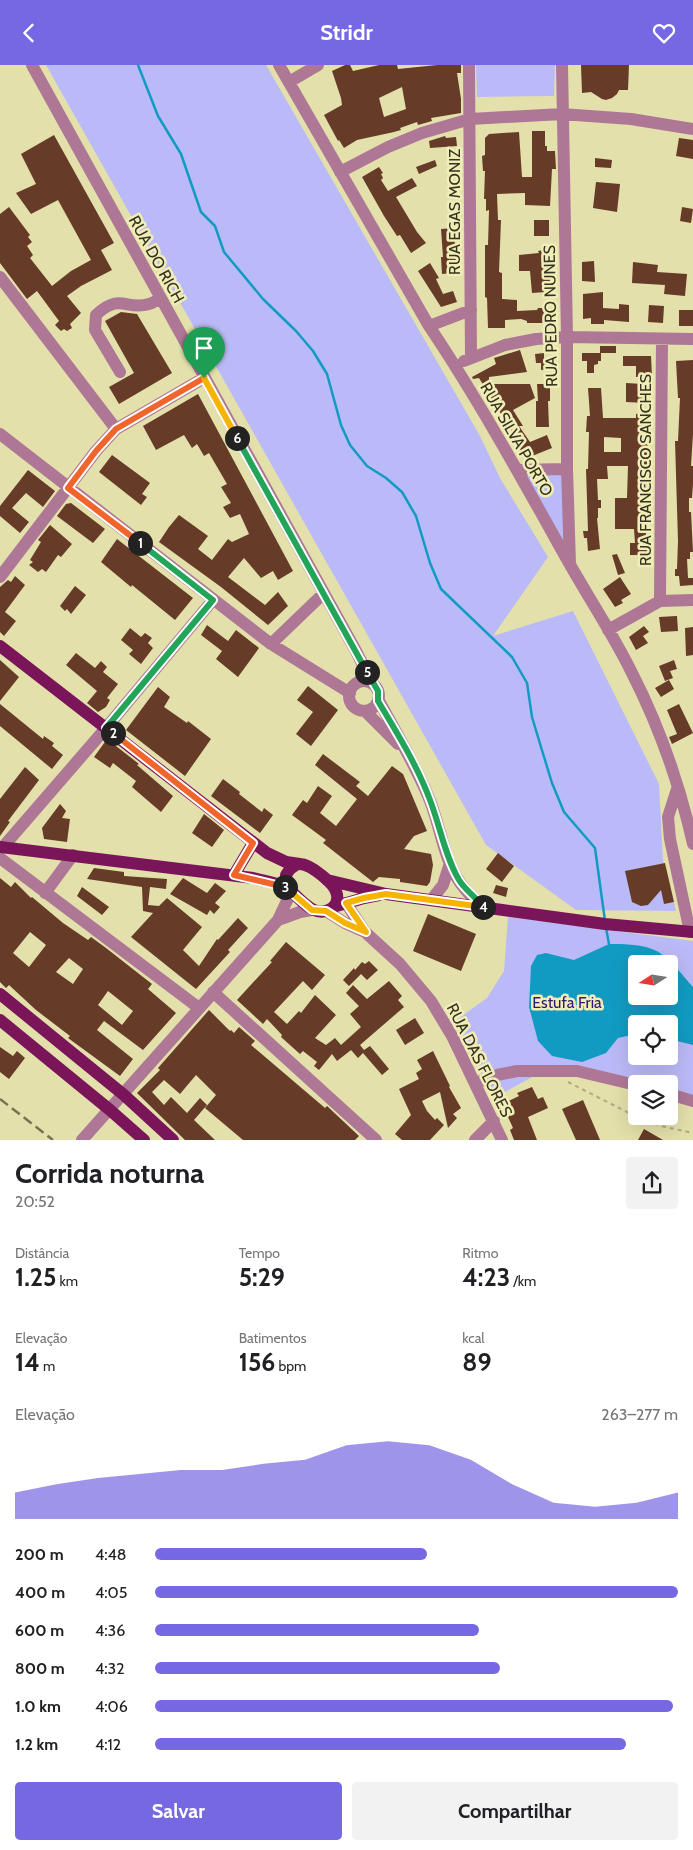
<!DOCTYPE html>
<html lang="pt">
<head>
<meta charset="utf-8">
<style>
	body { margin:0; font-family:Cabin,sans-serif; background:#f2f2f2; color:#202124; height:100vh; display:flex; flex-direction:column; font-size:19px; white-space:nowrap }
	* { box-sizing:border-box; margin:0 }
	p { font-size:16px; color:#757577 }
	.icon { flex:none; width:28px; height:28px; fill:none; stroke:currentColor; stroke-width:2; stroke-linecap:round; stroke-linejoin:round }
	.map { position:relative; height:1075px; overflow:hidden }
	.sheet { display:flex; flex-direction:column; background:#fff; flex:1 }
	.sheet>* { flex:none }
	.needle { width:32px; rotate:258deg }
	.buttons { position:absolute; left:628px; top:890px; display:grid; gap:10px }
	.buttons a { display:grid; place-items:center; width:50px; height:50px; border-radius:5px; background:#fff; box-shadow:0 5px 20px #0002; font-size:25px }
	.pin { position:absolute; display:grid; place-items:center; width:42px; height:42px; color:#fff; margin:-51px -21px; border-radius:50% 50% 50% 0; rotate:-45deg; box-shadow:0 0 5px #0007 }
	.pin .icon { rotate:45deg }
	.km { position:absolute; width:25px; height:25px; margin:-12px; border-radius:50%; background:#222; color:#fff; font-size:14px; line-height:25px; text-align:center }
	.round { display:grid; place-items:center; flex:none; width:52px; height:52px; border-radius:5px; background:#f2f2f2 }
	.overview { display:flex; align-items:center; justify-content:space-between; height:85px; padding:0 15px }
	h1 { font-size:28px; font-weight:800; line-height:38px }
	.stats { display:grid; grid-template-columns:repeat(3,1fr); gap:8px; height:85px; padding:5px 15px }
	.stats div { display:grid; align-content:center }
	.stats b { font-size:25px; font-weight:800 }
	.stats small { font-size:14px; font-weight:400 }
	.stats p { font-size:14px }
	.chart { height:140px; padding:10px 15px }
	.chart p { display:flex; justify-content:space-between }
	.chart svg { width:100%; height:90px; margin-top:5px; fill:#7668e2; opacity:.7 }
	.primary-button { display:flex; gap:10px; margin-top:auto; padding:10px 15px }
	.primary-button a { flex:1; height:58px; border-radius:5px; background:#7668e2; color:#fff; font-size:20px; font-weight:800; line-height:58px; text-align:center }
	.primary-button a+a { background:#f2f2f2; color:#202124 }
	ul { padding:0 15px; list-style:none; font-size:16px }
	li { display:grid; grid-template-columns:80px 60px 1fr; align-items:center; height:38px }
	li i { height:12px; border-radius:6px; background:#7668e2 }
	header { display:flex; justify-content:space-between; align-items:center; height:65px; padding:0 15px; background:#7668e2; color:#fff; font-size:22px; font-weight:800 }
	.map>svg:first-child { display:block }
	.green { fill:#bbbaf8; fill-rule:evenodd }
	.water { fill:#129bc2; fill-rule:evenodd }
	.lines { fill:none; stroke-linecap:round; stroke-linejoin:round }
	.stream { stroke:#129bc2; stroke-width:2.5 }
	.building { fill:#663b27; fill-rule:evenodd }
	.path { stroke:#adab7f; stroke-width:2; stroke-dasharray:4 4; stroke-linecap:butt }
	.minor { stroke:#ae7795; stroke-width:12 }
	.major { stroke:#7b155a; stroke-width:12 }
	.rail { stroke:#757352; stroke-width:2.5; stroke-dasharray:10 5; stroke-linecap:butt }
	.split-1-casing { stroke:#fff; stroke-width:10 }
	.split-2-casing { stroke:#fff; stroke-width:10 }
	.split-3-casing { stroke:#fff; stroke-width:10 }
	.split-4-casing { stroke:#fff; stroke-width:10 }
	.split-5-casing { stroke:#fff; stroke-width:10 }
	.split-6-casing { stroke:#fff; stroke-width:10 }
	.split-7-casing { stroke:#fff; stroke-width:10 }
	.split-1 { stroke:#f0652b; stroke-width:6 }
	.split-2 { stroke:#22a559; stroke-width:6 }
	.split-3 { stroke:#f0652b; stroke-width:6 }
	.split-4 { stroke:#f5b400; stroke-width:6 }
	.split-5 { stroke:#22a559; stroke-width:6 }
	.split-6 { stroke:#22a559; stroke-width:6 }
	.split-7 { stroke:#f5b400; stroke-width:6 }
	.labels { text-anchor:middle; stroke-width:5; stroke-linejoin:round; paint-order:stroke }
	.street-label { font-size:16px; fill:#34331e; stroke:#f0edb8 }
	.park-label { font-size:16px; fill:#2f1977; stroke:#f0edb8 }
</style>
</head>
<body>
<header><svg class="icon" aria-label="back" viewBox="0 0 24 24"><path d="M15 5l-7 7 7 7"/></svg>Stridr<svg class="icon" aria-label="heart" viewBox="0 0 24 24"><path d="M12 20l-8-8c-3-5 5-10 8-4 3-6 11-1 8 4z"/></svg></header>
<div class="map">
<svg width="693" height="1075" viewBox="0 0 693 1075">
	<rect width="100%" height="100%" fill="#e3e0ab"/>
	<path class="green" d="M46,0H266L480,371L500,413L548,492L493,571L573,546L659,719L663,795L676,846L576,845L486,780Z
		M476,0H555L554,31L477,32Z
		M522,408H562L566,487Z
		M508,852L693,876V1036L669,1029V1019H636L543,1006L494,1033L455,956L487,933L504,906ZM636,899H669V931H636ZM636,959H669V991H636Z"/>
	<path class="water" d="M609,879C623,879 638,879 652,884C667,889 683,911 693,922V980L669,974V959H636V969L618,973L606,988L582,997L552,991L538,976L529,942L531,901L537,890L546,888L574,895ZM636,899H669V931H636Z"/>
	<g class="lines">
		<path class="stream" d="M138,0L158,51L181,89L201,147L215,161L224,187L263,234L296,266L313,286L327,309L341,360L350,380L367,401L386,413L402,427L416,451L430,498L441,524L512,592L527,618L532,652L541,682L552,718L564,747L595,783L605,856
			M606,863L609,879"/>
	</g>
	<path class="building" d="M345,0H350L353,6L379,0H397L398,4L437,0H461V8H457L461,34V48L431,53L432,56L418,60L417,57L400,63L401,65L394,67L357,75L344,83L339,75L338,76L324,50L342,40L341,33L332,6ZM402,22L406,44L384,52L379,33Z
		M581,0H629L628,25H619L617,29L612,33L606,35L602,34L591,27L582,28Z
		M532,66H545V81H547V86H555L556,104H552L550,141L525,140V128L497,129L498,155H501L499,207L502,208V234L517,235V246L537,245L538,243H549L550,258H527V256L521,254L505,255V263H488L487,233L485,232V180H488L489,145L486,146V134H484L485,106H483L482,91L485,90V73L489,69L519,67L522,112H532Z
		M54,70L114,178L101,185L112,205L81,221L67,231L81,248L70,259L72,263L67,266L64,264L61,266L55,260L59,256L37,226L27,234L0,198V149L9,142L30,170L28,172L32,177L27,181L33,190L30,193L52,221L71,206L91,195L58,135L31,149L16,128L36,119L21,89Z
		M445,71L446,73L456,72L457,81L430,83L429,76Z
		M679,73L693,75V94L676,91Z
		M595,93L612,95L611,103L595,102Z
		M435,95L437,101L419,109L416,102Z
		M379,102L383,108L381,109L383,113L381,115L388,126L412,113L417,121L396,132L417,167L426,178L411,188L400,170L397,171L384,151L362,112Z
		M596,117L620,119L617,147L593,143Z
		M682,142L693,144L691,158L680,156Z
		M534,155H549V171H534Z
		M454,163L456,198H453V208L442,209L441,192H443L441,164Z
		M548,184L550,217H546V227L532,228L530,206H519V190L539,188L538,186Z
		M594,196L595,217L582,216V197Z
		M633,197L658,200L657,207L687,209L685,231L664,229L665,220L632,218Z
		M430,198L439,213L436,214L443,229L453,226L457,237L441,242L418,206Z
		M603,227V243L619,244V239L629,240V257L604,255V259H591V253L583,254V229Z
		M649,240L664,241L663,258L648,257Z
		M679,245H693V261H679Z
		M121,247L137,249L172,308L119,339L109,322L134,308L105,256Z
		M600,281H616V288H601V296H598V299L594,300V308H587V296H582V288H600Z
		M520,285L527,307L489,312V319H530L535,333L513,345L523,361H519L530,377L547,370L552,383L527,393L516,379L519,378L479,313L473,314L472,312L496,299L494,293Z
		M544,288V294H549L550,304L541,305V298H536L535,289Z
		M623,291H651L652,312H636V301H623Z
		M693,295V369L691,401H693V419L692,433H689V447H691L693,487H690V494H687L688,513H693V520L680,521L679,511H675V504H677L678,476L675,376H678L680,333H678L676,296Z
		M626,318L643,319L642,330L646,331L645,338L626,337Z
		M537,319H550V336H548L549,362H536V336H538Z
		M588,323H601L603,353H636V349L645,348L648,368L647,401H645L646,472H648V490H630V478H635L634,464H615V433H627L628,401H607L608,414H597L598,435H601V443H598V453H597L600,484L588,486L587,473H584L583,466H588L586,404H588L589,367H586L587,351H590ZM604,372L621,373V387H604Z
		M198,329L293,506L278,515L273,506L261,513L244,493L228,512L265,540L278,527L288,541L268,560L221,522L159,477L169,462L179,450L208,471L198,484L212,495L228,474L232,477L249,469L240,449L230,453L223,442L231,438L221,422L227,419L209,388L204,391L197,379L192,383L184,370L156,385L143,361Z
		M112,390L150,418L142,429L147,432L141,440L99,407Z
		M28,405L55,426L43,442L26,428L12,443L29,457L20,468L0,451V441Z
		M71,438L105,464L93,478L57,451L66,439Z
		M50,460L72,479L61,492L58,490L46,507L42,504L38,507L29,500L33,497L30,495L41,477L38,475Z
		M117,474L193,533L175,555L132,520L131,522L101,497Z
		M617,489L625,508L618,510L612,490Z
		M15,511L25,520L5,547L16,556L4,571L0,567V522L8,515L11,517Z
		M620,512L631,529L621,535L623,538L615,542L603,524Z
		M75,521L86,530L71,549L67,544L65,546L60,541Z
		M677,551L678,566L661,567L659,552Z
		M207,560L228,576L236,565L259,583L238,612L216,594L222,586L201,570Z
		M644,561L649,567L643,571L648,578L636,585L629,572Z
		M693,562V590L686,591L685,563Z
		M130,563L141,572L145,568L152,573L148,578L153,583L141,599L129,589L133,585L121,575Z
		M76,588L95,603L101,596L107,602L103,607L118,619L107,633L110,635L106,642L98,647L87,638L97,626L66,600Z
		M0,595L19,612L0,636Z
		M674,595L677,604L670,606L673,613L665,616L659,601Z
		M669,615L674,624L661,632L655,623Z
		M308,621L338,645L311,681L296,669L313,647L297,635Z
		M158,622L170,632L164,642L187,658L188,656L211,674L185,711L126,665Z
		M0,639L43,674L44,671L54,678L52,681L63,690L52,704L0,661Z
		M679,639L693,668L672,679L669,672L677,669L667,645Z
		M107,674L139,699L137,700L173,731L161,747L132,722L136,716L113,698L110,703L94,692Z
		M323,689L360,717L356,721L368,731L392,701L403,709L427,766L414,771L404,784L431,789L433,800L430,817L427,821L400,817V814L379,812L373,817L323,778L326,775L292,750L303,735L307,738L318,721L332,731L320,748L336,761L357,734L315,700Z
		M25,702L39,715L8,756L10,757L0,771V734Z
		M223,714L240,727L239,729L262,747L264,743L273,750L260,768L211,731Z
		M60,739L66,746L62,753L70,754L67,777L44,774L42,763Z
		M204,749L224,765L212,782L192,768Z
		M498,788L514,801L502,817L486,804Z
		M665,798L674,837L664,839L661,825L648,840L641,841L632,837L625,806Z
		M94,803L124,807V811L167,814L166,824L150,822L148,840L159,841L167,833L202,862L183,885L199,901L217,874L218,875L238,853L248,863L228,885L230,887L196,924L131,872L153,848L143,846L142,822L87,814Z
		M0,813L11,822L15,817L31,833L32,832L63,858L88,875L91,872L106,883L152,919L148,924L176,948L143,985L104,956L97,965L133,994L120,1011L68,973L70,971L36,945L9,920L6,923L0,917ZM30,867L46,880L29,902L13,888ZM69,893L83,904L73,919L56,907ZM108,926L133,946L122,960L98,940Z
		M183,813L207,828L215,818L226,826L215,838L220,842L214,849L210,845L207,850L170,829Z
		M496,820L508,823L506,832L493,828Z
		M82,822L109,842L102,850L77,831Z
		M428,849L476,869L461,906L413,886Z
		M286,877L325,910L312,925L303,916L274,947L287,959L299,946L301,948L315,930L336,950L315,973L326,980L335,973L341,980L361,962L350,949L359,941L346,928L353,920L367,934L389,916L402,931L398,935L404,942L360,980L364,985L370,981L389,1004L382,1010L363,988L358,993L351,985L337,996L332,989L319,1005L314,1001L317,997L303,986L300,989L281,972L282,970L267,954L263,959L237,935L272,897L270,896Z
		M369,896L378,905L367,915L361,909L349,921L343,915L354,903L355,905L362,897L365,899Z
		M209,945L230,966L231,965L234,968L239,962L255,976L251,980L325,1043L327,1041L359,1071L355,1075H243L205,1043L216,1030L196,1010L180,1029L164,1015L152,1027L164,1040L171,1032L187,1048L200,1033L207,1040L194,1055L215,1075H185L137,1028L160,1005L158,1003Z
		M415,953L424,968L405,980L396,965Z
		M0,982L13,991L17,986L25,993L9,1014L0,1007Z
		M433,986L450,1021L449,1022L461,1043L453,1049L457,1053L448,1063L440,1027L422,1036L427,1046L435,1055L437,1053L444,1060L430,1075H402L395,1069L411,1050L399,1024L419,1014L416,1008L422,1004L417,995Z
		M532,1022L538,1034L543,1032L548,1043L528,1052L537,1075H514L510,1065L513,1063L502,1039L519,1031L517,1028Z
		M583,1035L600,1075H576L562,1044Z
		M644,1064L663,1075H638Z"/>
	<g class="lines">
		<path class="path" d="M568,1017L631,1049L661,1061L693,1068"/>
		<path class="minor" d="M32,0L356,586L372,618
			M279,0L429,261C478,334 521,412 564,489C586,529 612,567 632,608C659,661 680,721 693,779
			M469,0L471,293
			M562,0L567,272V404L570,499
			M289,17L318,0
			M340,107L388,82L422,68L470,54L562,49L631,54L693,64
			M0,212L116,364
			M429,261L471,245
			M464,296L505,280L536,274L567,272L693,274
			M120,307L95,265L96,250C120,227 126,246 149,239C153,238 157,235 160,233
			M0,369L271,579L350,628
			M517,405L567,404
			M0,512L96,386L116,364L204,313
			M660,536L662,274
			M608,565L660,536L693,535
			M271,579L323,529
			M349 631a15 15 0 1 1 30 0a15 15 0 1 1-30 0Z
			M379,636C396,667 414,698 428,731C441,760 443,799 465,824C470,831 478,836 484,842
			M365,646L398,679
			M677,724L668,752L670,774L690,867
			M3,782L106,663L213,535
			M0,793L199,943
			M45,828L73,790
			M432,834L443,820L450,798
			M346,838L365,867L400,899L431,936L452,971L502,1075
			M326,846L345,858L365,867
			M278,855L300,847L312,845
			M213,927L376,1075
			M476,1018L497,1010L517,1006H577L636,1020
			M669,1029L693,1036
			M82,1075L278,855L291,827
			M475,1075L494,1056"/>
		<path class="major" d="M0,581L267,788L286,797L300,799
			M0,782L253,813C263,816 278,817 287,823C299,831 314,856 332,843C336,840 338,835 337,830C336,819 310,799 300,799C296,799 293,802 290,804L286,810V822
			M234,810L253,778
			M327,815L386,829L605,859L693,867
			M333,842L364,833L379,830
			M0,929L124,1030L173,1075
			M0,955L110,1045L144,1075"/>
		<path class="rail" d="M0,1034L53,1075"/>
	</g>
	<g class="lines">
		<g class="split-1-casing">
			<path id="split-1" d="M140,478L68,423L96,386L116,364L204,313"/>
		</g>
		<g class="split-2-casing">
			<path id="split-2" d="M113,668L106,663L213,535L140,478"/>
		</g>
		<g class="split-3-casing">
			<path id="split-3" d="M113,668L253,778L234,810L285,822"/>
		</g>
		<g class="split-4-casing">
			<path id="split-4" d="M285,822L312,845L326,846L345,858L366,867L346,838L364,833L386,829L483,842"/>
		</g>
		<g class="split-5-casing">
			<path id="split-5" d="M367,607L378,626V636C397,668 417,700 430,735C440,761 445,791 459,815C465,825 479,835 483,842"/>
		</g>
		<g class="split-6-casing">
			<path id="split-6" d="M237,373L367,607"/>
		</g>
		<g class="split-7-casing">
			<path id="split-7" d="M204,313L237,373"/>
		</g>
		<use href="#split-1" class="split-1"/>
		<use href="#split-2" class="split-2"/>
		<use href="#split-3" class="split-3"/>
		<use href="#split-4" class="split-4"/>
		<use href="#split-5" class="split-5"/>
		<use href="#split-6" class="split-6"/>
		<use href="#split-7" class="split-7"/>
	</g>
	<g class="labels">
		<g class="street-label">
			<text transform="translate(454 147) rotate(-90)" y="6">RUA EGAS MONIZ</text>
			<text transform="translate(157 194) rotate(61)" y="6">RUA DO RICH</text>
			<text transform="translate(550 251) rotate(-91)" y="6">RUA PEDRO NUNES</text>
			<text transform="translate(517 374) rotate(60)" y="6">RUA SILVA PORTO</text>
			<text transform="translate(645 405) rotate(-90)" y="6">RUA FRANCISCO SANCHES</text>
			<text transform="translate(480 995) rotate(63)" y="6">RUA DAS FLORES</text>
		</g>
		<g class="park-label">
			<text x="567" y="943">Estufa Fria</text>
		</g>
	</g>
</svg>
<div class="buttons">
<a><svg class="needle" viewBox="-14 -14 28 28"><path d="M0-13l5 13h-10z" fill="#e53935"/><path d="M0 13l5-13h-10z" fill="#757577"/></svg></a>
<a><svg class="icon" aria-label="locate" viewBox="0 0 24 24"><circle cx="12" cy="12" r="6"/><path d="M12 2v4M12 18v4M2 12h4M18 12h4"/></svg></a>
<a><svg class="icon" aria-label="layers" viewBox="0 0 24 24"><path d="M12 4l9 5-9 5-9-5zM3 14l9 5 9-5"/></svg></a>
</div>
<div class="pin" style="left:204px;top:313px;background:#1e9e55"><svg class="icon" aria-label="arrive" viewBox="0 0 24 24"><path d="M6 21V4h12l-3 4 3 4H6"/></svg></div>
<b class="km" style="left:140px;top:478px">1</b>
<b class="km" style="left:113px;top:668px">2</b>
<b class="km" style="left:285px;top:822px">3</b>
<b class="km" style="left:483px;top:842px">4</b>
<b class="km" style="left:367px;top:607px">5</b>
<b class="km" style="left:237px;top:373px">6</b>
</div>
<section class="sheet">
<div class="overview"><div><h1>Corrida noturna</h1><p>20:52</p></div><a class="round"><svg class="icon" aria-label="share" viewBox="0 0 24 24"><path d="M12 15V3M7 8l5-5 5 5M5 13v7h14v-7"/></svg></a></div>
<div class="stats">
<div><p>Distância</p><b>1.25<small> km</small></b></div>
<div><p>Tempo</p><b>5:29</b></div>
<div><p>Ritmo</p><b>4:23<small> /km</small></b></div>
</div>
<div class="stats">
<div><p>Elevação</p><b>14<small> m</small></b></div>
<div><p>Batimentos</p><b>156<small> bpm</small></b></div>
<div><p>kcal</p><b>89</b></div>
</div>
<div class="chart"><p><span>Elevação</span>263–277 m</p>
<svg viewBox="0 0 160 44" preserveAspectRatio="none"><path d="M0 44V31L10 27L20 24L30 22L40 20L50 20L60 17L70 15L80 8L90 6L100 8L110 15L120 27L130 36L140 38L150 36L160 31V44z"/></svg>
</div>
<ul>
<li><b>200 m</b>4:48<i style="width:52%"></i></li>
<li><b>400 m</b>4:05<i style="width:100%"></i></li>
<li><b>600 m</b>4:36<i style="width:62%"></i></li>
<li><b>800 m</b>4:32<i style="width:66%"></i></li>
<li><b>1.0 km</b>4:06<i style="width:99%"></i></li>
<li><b>1.2 km</b>4:12<i style="width:90%"></i></li>
</ul>
<div class="primary-button"><a>Salvar</a><a>Compartilhar</a></div>
</section>
</body>
</html>
